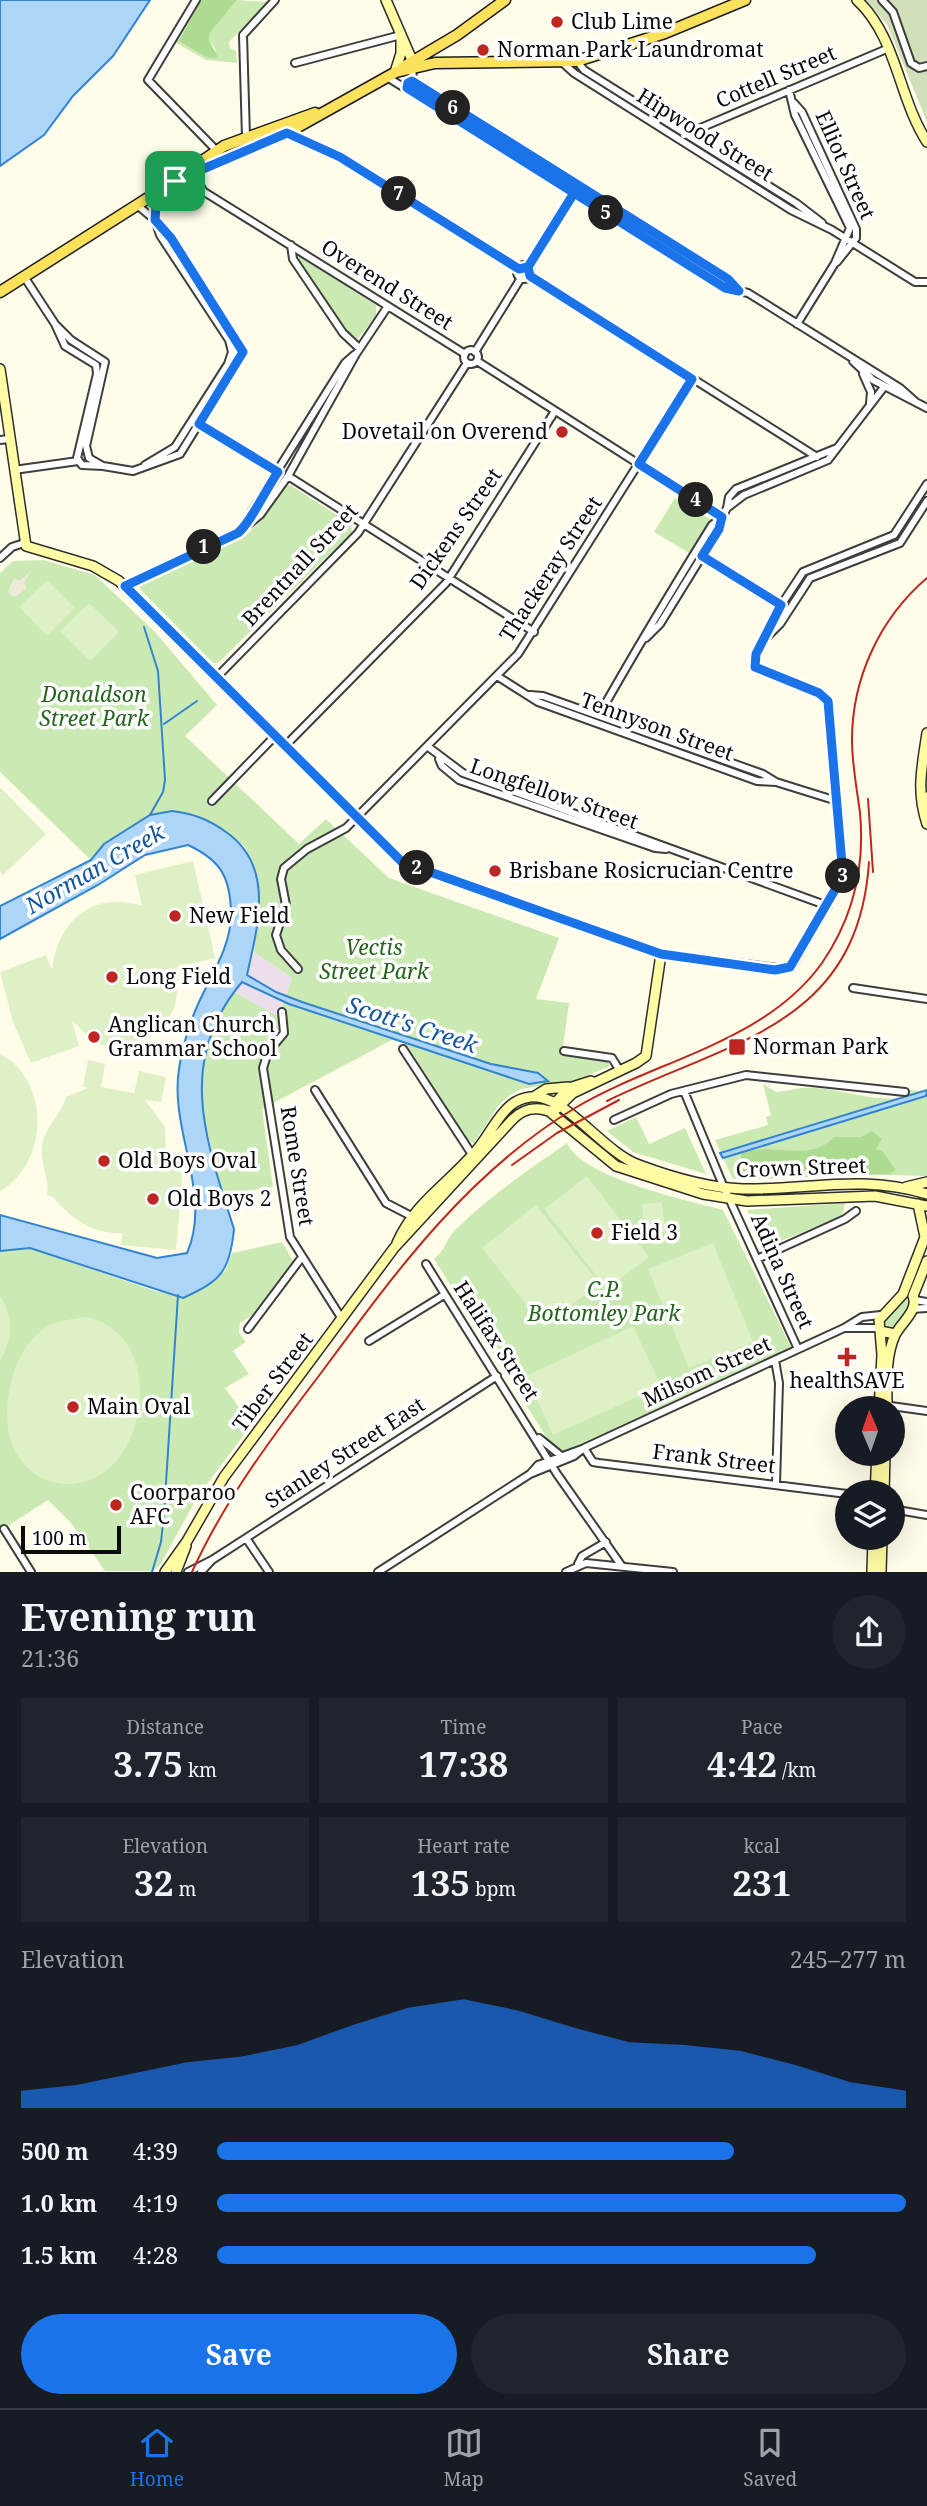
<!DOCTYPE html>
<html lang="en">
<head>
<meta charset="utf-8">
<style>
	body { margin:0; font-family:"Noto Serif",serif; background:#20242c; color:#f1f3f6; height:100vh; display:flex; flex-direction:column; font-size:26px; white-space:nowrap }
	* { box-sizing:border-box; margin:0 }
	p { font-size:23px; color:#9ea1a6 }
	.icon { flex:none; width:38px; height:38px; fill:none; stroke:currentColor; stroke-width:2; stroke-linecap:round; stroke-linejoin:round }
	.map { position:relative; height:1572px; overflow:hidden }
	.side { display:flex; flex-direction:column; background:#171b24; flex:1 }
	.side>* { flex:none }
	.needle { width:46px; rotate:358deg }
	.fabs { position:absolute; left:835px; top:1396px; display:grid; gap:14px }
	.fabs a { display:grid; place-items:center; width:70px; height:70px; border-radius:50%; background:#171b24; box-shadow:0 7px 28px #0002; font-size:35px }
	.scale { position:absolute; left:21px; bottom:18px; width:100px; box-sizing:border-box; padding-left:7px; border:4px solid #0b0b0b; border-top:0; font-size:19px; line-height:24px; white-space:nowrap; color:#0b0b0b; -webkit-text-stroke:5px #fff; paint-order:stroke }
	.pin { position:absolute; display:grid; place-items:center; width:60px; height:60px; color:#fff; margin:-30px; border-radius:14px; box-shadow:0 4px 10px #0006 }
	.km { position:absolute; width:35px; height:35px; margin:-18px; border-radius:50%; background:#222; color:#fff; font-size:19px; line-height:35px; text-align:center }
	.round { display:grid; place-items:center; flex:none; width:74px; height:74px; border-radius:37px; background:#20242c }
	.summary { display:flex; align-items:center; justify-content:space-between; height:119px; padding:0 21px }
	h1 { font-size:38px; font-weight:700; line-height:52px }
	.stats { display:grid; grid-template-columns:repeat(3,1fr); gap:10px; height:119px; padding:7px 21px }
	.stats div { display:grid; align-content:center; border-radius:0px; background:#20242c; text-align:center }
	.stats b { font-size:35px; font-weight:700 }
	.stats small { font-size:19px; font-weight:400 }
	.stats p { font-size:19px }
	.chart { height:196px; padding:14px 21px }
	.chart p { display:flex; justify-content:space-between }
	.chart svg { width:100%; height:126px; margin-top:7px; fill:#1a73e8; opacity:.7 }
	.button { display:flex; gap:14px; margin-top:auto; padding:14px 21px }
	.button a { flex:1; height:80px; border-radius:42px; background:#1a73e8; color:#fff; font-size:28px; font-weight:700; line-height:80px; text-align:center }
	.button a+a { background:#20242c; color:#f1f3f6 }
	ul { padding:0 21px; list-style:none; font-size:23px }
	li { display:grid; grid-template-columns:112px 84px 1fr; align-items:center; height:52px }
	li i { height:18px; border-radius:9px; background:#1a73e8 }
	.tab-bar { display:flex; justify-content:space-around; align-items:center; height:98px; border-top:2px solid #363941; background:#171b24; font-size:19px; color:#9ea1a6 }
	.tab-bar a { display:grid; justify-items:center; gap:4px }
	.tab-bar .on { color:#1a73e8 }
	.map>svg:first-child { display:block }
	.industrial { fill:#eadfeb }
	.green { fill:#cbe9b3 }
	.forest { fill:#addb92 }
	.cemetery { fill:#d1e0bb }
	.pitch { fill:#def0c5 }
	.plaza { fill:#eeeada }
	.water { fill:#add5f7; stroke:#3284d0; stroke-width:2 }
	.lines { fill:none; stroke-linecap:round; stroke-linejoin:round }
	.stream { stroke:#3284d0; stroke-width:2 }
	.street-casing { stroke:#3e3e3e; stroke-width:10 }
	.secondary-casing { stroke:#2d2d2d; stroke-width:12 }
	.primary-casing { stroke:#1c1c1c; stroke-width:13 }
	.street { stroke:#fff; stroke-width:6 }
	.secondary { stroke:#fffca4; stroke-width:9 }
	.primary { stroke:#fce25c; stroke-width:10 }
	.rail { stroke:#be2621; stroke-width:2 }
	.route-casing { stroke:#fff; stroke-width:14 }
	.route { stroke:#1a73e8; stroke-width:9 }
	.poi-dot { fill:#be2621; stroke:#fff; stroke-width:2.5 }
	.labels { text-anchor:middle; stroke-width:7; stroke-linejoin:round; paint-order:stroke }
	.poi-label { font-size:21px; fill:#0b0b0b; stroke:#fff; text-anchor:start }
	.street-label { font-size:21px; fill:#0b0b0b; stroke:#fff }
	.park-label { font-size:21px; font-style:italic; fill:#24641b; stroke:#fff }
	.water-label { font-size:23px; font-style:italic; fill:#13569f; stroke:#fff }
</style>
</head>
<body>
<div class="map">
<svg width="927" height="1572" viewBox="0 0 927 1572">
	<rect width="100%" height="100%" fill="#fffde9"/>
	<path class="industrial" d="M254,952L292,978L279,1018L234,992L247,975Z"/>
	<path class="green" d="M200,0L179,41L206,57L216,50L209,40L210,33L237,0L268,2L229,42L230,48L236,51L237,63L206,60L175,42Z
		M299,256L376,305V316L356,341L346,332L298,260Z
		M290,485L351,524L352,532L218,663H213L140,589L141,584L245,536L263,519L286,486Z
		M675,498L710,519L689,553L654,532Z
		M43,560L95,575L155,632L217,705L185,736L299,844L326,819L389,878L559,938L536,999L569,1003L562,1055L607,1060L610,1066L577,1080L521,1089L510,1095L498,1106L474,1143L469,1141L404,1043L392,1040L262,1109L273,1187L223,1194C201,1108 184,1071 234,992L279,1017L292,978L254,952C257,911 265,881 243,844H104L91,860L0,772V573L13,561Z
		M763,1084L776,1092C790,1091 798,1087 815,1088C847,1090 877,1104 908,1096L909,1090L927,1092V1176L851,1174L733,1179L715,1140L768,1125L766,1117L771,1115Z
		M636,1117L649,1144L685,1128L706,1174L633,1152L607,1131Z
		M567,1143C582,1178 687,1200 723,1210L792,1349L557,1454L434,1259C448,1247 445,1240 456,1229C490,1196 528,1170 567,1143Z
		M845,1203L842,1216L771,1245L762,1242L747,1210Z
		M282,1242L293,1261L254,1314L240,1323L239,1333L246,1342L233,1351L249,1374L225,1388L243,1413L251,1410L256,1419L198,1496L160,1565L153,1571H105L71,1523L48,1500L0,1531V1251L29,1248L158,1292L225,1272L232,1253Z
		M907,1297L911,1303L896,1330L886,1331L882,1326L884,1318Z"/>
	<path class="forest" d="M201,0H237L210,33L209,40L218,58L206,57L179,41Z
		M872,1131L882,1139L876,1149L883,1152L896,1170L890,1174L756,1179L740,1177L737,1170L742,1153C771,1141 810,1164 834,1137H861Z"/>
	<path class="cemetery" d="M864,0H927V122L887,24Z"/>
	<path class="pitch" d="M47,580L75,608L47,636L19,607Z
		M89,603L119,632L90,661L60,631Z
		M0,787L46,834L3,875L0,872Z
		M193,861L215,958L177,967C178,977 178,989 176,1000C169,1037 122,1060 92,1040C86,1035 79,1027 72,1021L79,1046L31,1063L13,1022L0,972L46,955L52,970C57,922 93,890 142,906L135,875Z
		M0,1054C51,1080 49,1163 0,1191Z
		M88,1060L105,1064L101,1087L134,1093L139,1071L166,1077L161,1102L145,1100L165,1127L166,1152L184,1154L176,1250L121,1245L122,1233C92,1234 72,1219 53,1197L47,1195C50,1180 40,1164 42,1146C45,1126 63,1112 66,1097L88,1088L83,1087Z
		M587,1176L649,1257L607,1289L544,1209Z
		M662,1202L665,1232L645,1234L642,1204Z
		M536,1205L599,1283L544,1327L482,1248Z
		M713,1243L753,1342L689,1368L648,1269Z
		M0,1296C14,1317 13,1339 0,1361Z
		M86,1317C182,1337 140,1516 44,1479C25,1471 11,1450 8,1429C4,1394 15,1343 50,1325C61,1320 74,1319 86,1317Z
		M633,1326L661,1386L553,1435L526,1376Z"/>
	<path class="plaza" d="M31,571L24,582L26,589L15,597L10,595L8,591L14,579L21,580Z"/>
	<path class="water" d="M0,0H150L113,56L73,96L44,135L0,166Z
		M172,811C194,814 208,819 226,832C275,866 258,925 247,975L276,992L302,1002L491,1064L538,1073L548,1081L529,1084L289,1004L242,982C175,1061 206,1141 234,1229C230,1271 221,1281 183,1298L30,1248L0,1251V1215L157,1258L187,1253C213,1194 169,1130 179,1069C182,1048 190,1021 199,1002C212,974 232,944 231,912C230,876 220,860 188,845L145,855L98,885L0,939V906L91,860L104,844L150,815Z
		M927,1090L926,1096L723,1158L720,1153Z"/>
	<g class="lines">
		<path class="stream" d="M144,627L158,671L165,780L163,792L150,815
			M164,724L197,701
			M152,1572L161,1542L164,1514L178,1295"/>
		<g class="street-casing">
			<path id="street" d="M196,0L148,80L216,150
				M882,0L893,12L911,63L919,68L927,66
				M577,61L584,70L796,203L822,223
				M295,63L401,35
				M563,63L574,73L791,210L832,230L915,282H927
				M412,67L413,81L418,86L728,279L739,291
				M387,77L725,288L748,293L761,301L900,388L917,403
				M789,90L795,115L850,228L835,263L797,324
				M794,103L802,112L856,229V238L837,262
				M287,133L346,161L519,269
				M684,135L889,48
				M246,137L243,35L275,0
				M200,170L198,182L204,192
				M176,181L206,193L465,354
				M137,205L155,220L160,235L229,340L232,352L228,364L175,447L145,465
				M155,220L157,192
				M291,245L293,259L343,333L359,348
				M517 272a7 7 0 1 1 14 0a7 7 0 1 1-14 0Z
				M528,267L574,193
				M530,276L817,457
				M25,278L55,324L71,340L105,362L86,446L89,458L103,466L133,471L180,454L243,352L171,238L158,226
				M55,324L65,346L96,365L97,374L77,458L82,465L103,466
				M464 357a7 7 0 1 1 14 0a7 7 0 1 1-14 0Z
				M475,352L521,278
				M477,361L722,517
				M853,361L873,380L927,408
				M863,374L871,392L870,403
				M199,423L278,473
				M0,440L9,439
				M14,470L78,461
				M288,476L534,632
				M727,508L729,497L736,489L837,448
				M249,523L252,511L345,363L354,355
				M702,556L781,605
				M0,558L12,547L24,543
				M125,586L238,533L260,515L288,476L356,354L388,306
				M646,638L660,624L702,556L727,508L744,495L828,460L884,387
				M764,640L780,624L810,578L900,543L927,501
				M497,676L538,702L757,781L776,782
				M216,678L358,533L467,363
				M530,695L543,696L763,774L776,782L837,801
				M599,715C635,651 673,588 712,525L722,517
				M427,746L463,773L828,906
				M284,747L446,583L555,411
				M439,759L442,766L459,780L655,848L666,849
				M212,801L274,737
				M661,954L786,969L795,962L840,884L843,865L828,701L819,693L760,671L755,667L754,660L772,619L803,572L894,535L927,484
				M298,969L281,950L276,935L286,905L281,879L284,868L307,849L346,828L518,654L692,379
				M853,988L927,999
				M282,1012L284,1033L268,1052L263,1068L290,1237L342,1319
				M403,1049L473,1156
				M564,1051L612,1058L620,1071
				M315,1090L386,1203L415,1218
				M684,1091L722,1183L798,1349
				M614,1120L671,1094L746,1075L905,1092
				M757,1259L845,1219L856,1211
				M426,1264L557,1474L621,1565
				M915,1300L927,1302
				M912,1309L927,1308
				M846,1328H878
				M248,1329L302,1257
				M369,1341L444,1295
				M775,1360L779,1383L776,1484
				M884,1405L927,1411
				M539,1438L560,1455
				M584,1448L593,1462L599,1463L847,1494
				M530,1474L574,1456L584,1448L844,1328L862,1317L881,1315
				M892,1509L927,1515
				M4,1529L31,1572
				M246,1538L269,1572
				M578,1564L582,1556L606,1542
				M188,1572L212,1560L497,1376
				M201,1572L212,1560
				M378,1572L530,1474L538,1465L582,1449
				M566,1572L586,1563L673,1572"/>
		</g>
		<g class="secondary-casing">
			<path id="secondary" d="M386,0L412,60
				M857,0C897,37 898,97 927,142
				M395,72L401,53V37
				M0,369L26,546L93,566L119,581L402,862L661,954L646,1056L636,1063L573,1093L552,1113
				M927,733C922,767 916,791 927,824
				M925,817L927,797
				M535,1096L546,1089L568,1087
				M554,1104L569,1088L591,1081
				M906,1187L927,1182
				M918,1204L925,1237
				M397,1243C416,1201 447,1185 475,1152C488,1138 496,1117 511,1105C516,1101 523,1098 530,1097C564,1092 602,1152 639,1165C671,1177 709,1188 743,1189C808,1190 862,1174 927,1194
				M913,1296L927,1261
				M895,1334L880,1331L879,1320L903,1294L927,1232
				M879,1409L882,1355L880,1331
				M887,1409C887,1385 885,1357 895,1335C901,1323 919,1310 913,1296
				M875,1493L877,1454
				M884,1493L885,1454
				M165,1572L187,1541L224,1477L394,1248L512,1120C523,1109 534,1106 549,1111L616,1166L703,1194L747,1201L875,1196L927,1206
				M176,1572L186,1546
				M872,1572L873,1538
				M881,1572L882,1538"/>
		</g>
		<g class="primary-casing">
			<path id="primary" d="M403,67L457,35L505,0
				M189,170L224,146L315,113
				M0,292L178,179L287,133L396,72L435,63L577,61L665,33L745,0"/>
		</g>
		<use href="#street" class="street"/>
		<use href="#secondary" class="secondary"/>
		<use href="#primary" class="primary"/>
		<path class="rail" d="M868,799L873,872
			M607,1101C729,1041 858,1027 869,862
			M512,1165L557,1133L619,1100
			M192,1572C225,1499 273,1436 321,1373C395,1273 466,1174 575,1108C655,1060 765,1043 822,963C853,918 865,866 860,813C857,789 852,765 852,740C852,678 880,618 927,578"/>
	</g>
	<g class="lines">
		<g class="route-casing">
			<path id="route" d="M175,181L157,192L155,220L171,238L243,352L199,424L278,472C266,489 251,522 238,533L125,586L402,862L661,954L775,970L790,967L843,876L828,701L819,693L755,667L756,654L781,605L702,556L719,529L722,517L639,464L692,379L530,276L528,267L574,193L725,288L739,291L728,279L412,81L408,83L407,88L574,193L572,196L528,267L519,269L340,157L287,133L175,181"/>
		</g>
		<use href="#route" class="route"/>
	</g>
	<g class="poi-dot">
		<circle cx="557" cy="22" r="7"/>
		<circle cx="483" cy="50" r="7"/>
		<circle cx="562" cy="432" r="7"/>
		<circle cx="495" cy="871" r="7"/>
		<circle cx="175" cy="916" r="7"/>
		<circle cx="112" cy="977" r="7"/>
		<circle cx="94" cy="1037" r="7"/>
		<rect x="728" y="1038" width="18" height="18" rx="3.5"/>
		<circle cx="104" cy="1161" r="7"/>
		<circle cx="153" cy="1199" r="7"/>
		<circle cx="597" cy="1233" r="7"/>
		<path d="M843.5 1346.5h7v7h7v7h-7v7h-7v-7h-7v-7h7z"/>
		<circle cx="73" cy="1407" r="7"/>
		<circle cx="116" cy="1505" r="7"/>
	</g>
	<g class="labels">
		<g class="poi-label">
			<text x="571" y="29">Club Lime</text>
			<text x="497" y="57">Norman Park Laundromat</text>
			<text x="548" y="439" text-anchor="end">Dovetail on Overend</text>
			<text x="509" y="878">Brisbane Rosicrucian Centre</text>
			<text x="189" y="923">New Field</text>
			<text x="126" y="984">Long Field</text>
			<text x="108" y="1032">Anglican Church<tspan x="108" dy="24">Grammar School</tspan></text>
			<text x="753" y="1054">Norman Park</text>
			<text x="118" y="1168">Old Boys Oval</text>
			<text x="167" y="1206">Old Boys 2</text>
			<text x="611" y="1240">Field 3</text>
			<text x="847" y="1388" text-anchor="middle">healthSAVE</text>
			<text x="87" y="1414">Main Oval</text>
			<text x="130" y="1500">Coorparoo<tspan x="130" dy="24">AFC</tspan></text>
		</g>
		<g class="street-label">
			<text transform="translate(776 77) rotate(-23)" y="7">Cottell Street</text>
			<text transform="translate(705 135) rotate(32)" y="7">Hipwood Street</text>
			<text transform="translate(845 165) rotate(66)" y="7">Elliot Street</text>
			<text transform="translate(387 285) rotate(32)" y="7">Overend Street</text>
			<text transform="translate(456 529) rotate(-55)" y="7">Dickens Street</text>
			<text transform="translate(300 565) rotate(-47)" y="7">Brentnall Street</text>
			<text transform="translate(551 569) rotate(-57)" y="7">Thackeray Street</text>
			<text transform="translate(657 727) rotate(20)" y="7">Tennyson Street</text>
			<text transform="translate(554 794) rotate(19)" y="7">Longfellow Street</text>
			<text transform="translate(297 1166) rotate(81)" y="7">Rome Street</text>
			<text transform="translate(801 1168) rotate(-2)" y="7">Crown Street</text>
			<text transform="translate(782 1271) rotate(66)" y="7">Adina Street</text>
			<text transform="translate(496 1341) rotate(57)" y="7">Halifax Street</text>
			<text transform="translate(707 1372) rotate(-25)" y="7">Milsom Street</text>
			<text transform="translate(273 1382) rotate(-53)" y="7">Tiber Street</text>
			<text transform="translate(345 1453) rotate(-33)" y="7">Stanley Street East</text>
			<text transform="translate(714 1459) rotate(7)" y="7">Frank Street</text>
		</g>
		<g class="park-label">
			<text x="94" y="702">Donaldson<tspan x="94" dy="24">Street Park</tspan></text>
			<text x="374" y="955">Vectis<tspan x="374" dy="24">Street Park</tspan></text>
			<text x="604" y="1297">C.P.<tspan x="604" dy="24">Bottomley Park</tspan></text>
		</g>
		<g class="water-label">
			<text transform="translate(95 869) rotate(-30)" y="8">Norman Creek</text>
			<text transform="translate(412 1025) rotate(18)" y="8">Scott's Creek</text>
		</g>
	</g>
</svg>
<div class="fabs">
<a><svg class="needle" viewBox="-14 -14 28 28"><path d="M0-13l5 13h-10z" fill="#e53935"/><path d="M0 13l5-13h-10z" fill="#9ea1a6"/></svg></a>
<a><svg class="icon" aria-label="layers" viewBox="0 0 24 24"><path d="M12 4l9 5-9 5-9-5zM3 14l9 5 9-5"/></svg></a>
</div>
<div class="scale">100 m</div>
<div class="pin" style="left:175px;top:181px;background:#1e9e55"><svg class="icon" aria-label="arrive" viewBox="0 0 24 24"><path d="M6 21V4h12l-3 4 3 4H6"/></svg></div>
<b class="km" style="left:204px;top:547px">1</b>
<b class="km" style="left:417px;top:868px">2</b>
<b class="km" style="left:843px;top:876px">3</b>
<b class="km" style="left:696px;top:500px">4</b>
<b class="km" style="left:606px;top:213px">5</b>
<b class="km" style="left:453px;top:108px">6</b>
<b class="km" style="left:399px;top:194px">7</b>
</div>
<section class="side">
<div class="summary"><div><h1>Evening run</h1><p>21:36</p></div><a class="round"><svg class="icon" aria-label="share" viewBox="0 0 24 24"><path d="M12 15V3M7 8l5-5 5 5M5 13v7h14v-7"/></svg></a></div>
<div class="stats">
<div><p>Distance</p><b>3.75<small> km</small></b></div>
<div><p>Time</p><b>17:38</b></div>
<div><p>Pace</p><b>4:42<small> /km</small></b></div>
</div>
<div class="stats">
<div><p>Elevation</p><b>32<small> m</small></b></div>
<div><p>Heart rate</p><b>135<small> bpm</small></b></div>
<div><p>kcal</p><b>231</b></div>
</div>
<div class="chart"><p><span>Elevation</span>245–277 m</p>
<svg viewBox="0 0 160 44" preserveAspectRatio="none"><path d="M0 44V38L10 36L20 32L30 28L40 26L50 22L60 15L70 9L80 6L90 10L100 16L110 21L120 22L130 24L140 29L150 35L160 38V44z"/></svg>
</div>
<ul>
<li><b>500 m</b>4:39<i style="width:75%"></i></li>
<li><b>1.0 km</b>4:19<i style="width:100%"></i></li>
<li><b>1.5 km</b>4:28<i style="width:87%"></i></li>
</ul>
<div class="button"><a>Save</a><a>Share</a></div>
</section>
<nav class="tab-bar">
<a class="on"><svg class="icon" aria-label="home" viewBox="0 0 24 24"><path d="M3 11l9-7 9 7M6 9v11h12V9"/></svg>Home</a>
<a><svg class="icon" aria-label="map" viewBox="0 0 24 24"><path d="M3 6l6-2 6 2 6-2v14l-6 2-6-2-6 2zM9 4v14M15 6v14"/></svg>Map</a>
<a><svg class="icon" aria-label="saved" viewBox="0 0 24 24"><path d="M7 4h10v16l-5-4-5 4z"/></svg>Saved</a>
</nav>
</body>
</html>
